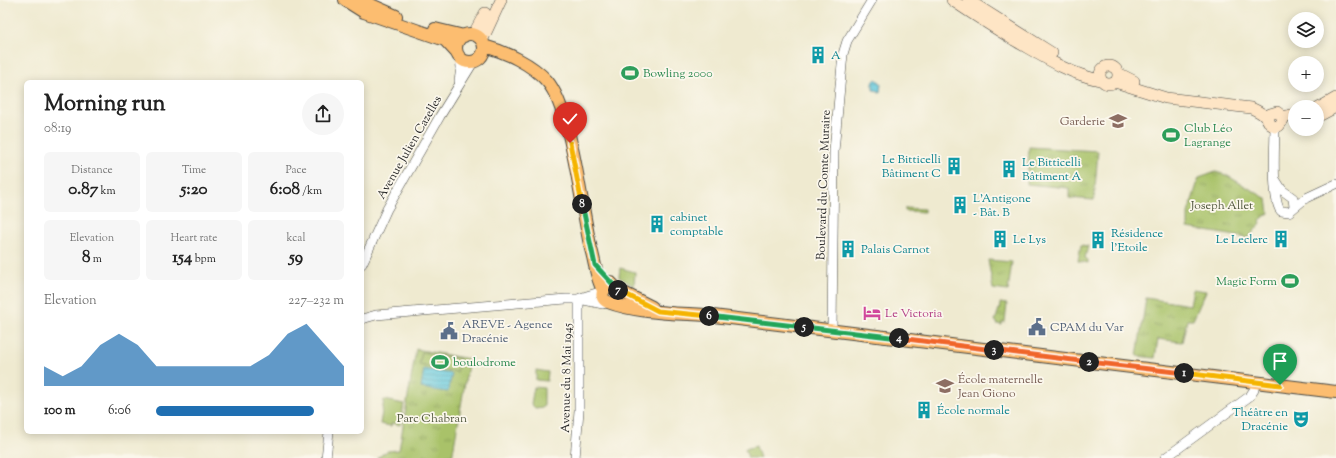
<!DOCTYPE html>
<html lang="en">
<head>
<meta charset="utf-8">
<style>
	body { margin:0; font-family:"Sorts Mill Goudy",serif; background:#f6f6f6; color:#222; height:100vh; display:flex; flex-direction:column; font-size:15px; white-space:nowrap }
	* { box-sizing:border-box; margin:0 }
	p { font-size:13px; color:#767676 }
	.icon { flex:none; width:22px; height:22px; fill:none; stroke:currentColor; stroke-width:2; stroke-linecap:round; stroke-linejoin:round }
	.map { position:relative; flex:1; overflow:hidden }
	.sheet { position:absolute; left:24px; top:80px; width:340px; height:354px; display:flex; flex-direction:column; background:#fff; border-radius:6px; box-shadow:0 2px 10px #0003 }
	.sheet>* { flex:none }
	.tools { position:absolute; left:1288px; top:12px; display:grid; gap:8px }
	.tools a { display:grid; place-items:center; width:36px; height:36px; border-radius:50%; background:#fff; box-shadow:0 2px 10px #0003; font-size:20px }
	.pin { position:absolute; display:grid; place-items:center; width:34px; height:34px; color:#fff; margin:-41px -17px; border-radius:50% 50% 50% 0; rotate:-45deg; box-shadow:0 0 4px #0007 }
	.pin .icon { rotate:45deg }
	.km { position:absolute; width:20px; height:20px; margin:-10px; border-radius:50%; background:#222; color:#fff; font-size:11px; line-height:20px; text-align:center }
	.round { display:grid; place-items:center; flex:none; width:42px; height:42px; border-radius:21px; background:#f6f6f6 }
	.summary { display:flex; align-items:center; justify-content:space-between; height:68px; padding:0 20px }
	h1 { font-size:22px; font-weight:700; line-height:30px }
	.figures { display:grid; grid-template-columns:repeat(3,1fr); gap:6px; height:68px; padding:4px 20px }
	.figures div { display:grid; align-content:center; border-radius:6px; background:#f6f6f6; text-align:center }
	.figures b { font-size:17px; font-weight:700 }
	.figures small { font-size:11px; font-weight:400 }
	.figures p { font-size:11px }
	.chart { height:112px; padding:8px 20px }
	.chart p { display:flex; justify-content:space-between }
	.chart svg { width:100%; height:72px; margin-top:4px; fill:#1f6fb2; opacity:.7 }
	ul { padding:0 20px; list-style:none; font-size:13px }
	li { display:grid; grid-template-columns:64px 48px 1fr; align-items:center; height:30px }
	li i { height:10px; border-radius:5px; background:#1f6fb2 }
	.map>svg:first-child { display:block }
	.grass { fill:url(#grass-tufts); stroke:#6a764a }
	.garden { fill:#a9c269; stroke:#6a764a }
	.water { fill:url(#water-rules); stroke:#467a84 }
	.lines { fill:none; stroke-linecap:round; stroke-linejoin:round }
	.tertiary-casing { stroke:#484844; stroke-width:10 }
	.secondary-casing { stroke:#484844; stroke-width:12 }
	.primary-casing { stroke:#484844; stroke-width:14 }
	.tertiary { stroke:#fff; stroke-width:9 }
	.secondary { stroke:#fee5c5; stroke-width:11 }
	.primary { stroke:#fcbd6f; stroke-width:12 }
	.split-1-casing { stroke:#fff; stroke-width:8 }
	.split-2-casing { stroke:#fff; stroke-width:8 }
	.split-3-casing { stroke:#fff; stroke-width:8 }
	.split-4-casing { stroke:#fff; stroke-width:8 }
	.split-5-casing { stroke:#fff; stroke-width:8 }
	.split-6-casing { stroke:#fff; stroke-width:8 }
	.split-7-casing { stroke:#fff; stroke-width:8 }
	.split-8-casing { stroke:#fff; stroke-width:8 }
	.split-9-casing { stroke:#fff; stroke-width:8 }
	.split-1 { stroke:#f5b400; stroke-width:5 }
	.split-2 { stroke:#f0652b; stroke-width:5 }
	.split-3 { stroke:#f0652b; stroke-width:5 }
	.split-4 { stroke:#f0652b; stroke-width:5 }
	.split-5 { stroke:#22a559; stroke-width:5 }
	.split-6 { stroke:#22a559; stroke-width:5 }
	.split-7 { stroke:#f5b400; stroke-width:5 }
	.split-8 { stroke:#22a559; stroke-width:5 }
	.split-9 { stroke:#f5b400; stroke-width:5 }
	.labels { text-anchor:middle; stroke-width:3.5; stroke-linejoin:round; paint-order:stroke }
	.culture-label { font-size:12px; fill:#0d838f; stroke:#fbf7ec; text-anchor:start }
	.leisure-label { font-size:12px; fill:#27864d; stroke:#fbf7ec; text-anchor:start }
	.education-label { font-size:12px; fill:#785e54; stroke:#fbf7ec; text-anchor:end }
	.street-label { font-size:12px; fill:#2b2b2b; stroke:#fbf7ec }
	.park-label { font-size:12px; fill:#51583e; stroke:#fbf7ec }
	.hotel-label { font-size:12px; fill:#b23c85; stroke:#fbf7ec; text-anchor:start }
	.service-label { font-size:12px; fill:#4e5e75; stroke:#fbf7ec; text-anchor:start }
</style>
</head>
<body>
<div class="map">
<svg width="1336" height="458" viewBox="0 0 1336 458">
	<defs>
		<pattern id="grass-tufts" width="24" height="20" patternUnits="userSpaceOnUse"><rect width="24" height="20" fill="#a9c269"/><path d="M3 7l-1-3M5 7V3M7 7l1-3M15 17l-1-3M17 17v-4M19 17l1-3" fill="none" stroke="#8a9e57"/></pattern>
		<pattern id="water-rules" width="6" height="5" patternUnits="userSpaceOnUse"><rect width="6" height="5" fill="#60c8dc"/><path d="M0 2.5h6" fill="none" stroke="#4fa3b3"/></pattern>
	</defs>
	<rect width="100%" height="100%" fill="#fbf7ec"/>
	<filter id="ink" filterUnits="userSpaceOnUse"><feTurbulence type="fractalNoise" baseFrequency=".025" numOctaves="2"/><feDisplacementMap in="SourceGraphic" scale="8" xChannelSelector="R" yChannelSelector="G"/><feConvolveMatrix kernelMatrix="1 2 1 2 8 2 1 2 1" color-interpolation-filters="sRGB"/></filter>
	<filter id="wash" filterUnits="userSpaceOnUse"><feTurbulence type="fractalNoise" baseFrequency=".012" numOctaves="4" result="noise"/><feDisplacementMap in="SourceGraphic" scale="16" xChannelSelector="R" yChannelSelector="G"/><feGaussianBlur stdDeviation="0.9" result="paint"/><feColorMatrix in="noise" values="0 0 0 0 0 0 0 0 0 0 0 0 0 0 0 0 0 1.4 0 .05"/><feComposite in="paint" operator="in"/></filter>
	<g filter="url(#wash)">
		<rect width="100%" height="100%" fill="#efead0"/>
		<path class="grass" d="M1029,147L1098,151L1094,200L1069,198V188L1027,184Z
			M1216,172L1226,175L1267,199L1269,213L1260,220L1261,223L1248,238L1188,228V213L1199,178Z
			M905,208L924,209V212L905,211Z
			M1081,245L1088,246L1085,258L1088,260V263L1078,261Z
			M988,260L1012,262L1008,291L993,289Z
			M620,268L635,272L634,286L619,277Z
			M1193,289L1206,291L1193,320H1187L1182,342L1158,339L1155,358L1137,356L1146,298L1190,305Z
			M1000,303L1007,304L1005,322H1002V325L997,324V322L995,321L999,309H1001Z
			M416,349L469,359L452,458H377L387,451L399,450Z"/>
		<path class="garden" d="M422,352L460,359L457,372L419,365Z
			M536,370L548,372L547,381L536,380Z
			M534,387L544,388V407L535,408L531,404Z
			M384,400L404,404L400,425L392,423L391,426L380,424Z
			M756,446L760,458H748L745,449Z"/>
		<path class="water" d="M876,79L881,83L880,93L879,91L873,90V82Z
			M424,369L452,374L448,392L421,388Z"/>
	</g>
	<g filter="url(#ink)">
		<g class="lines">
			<g class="tertiary-casing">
				<path id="tertiary" d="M459,81L461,68L460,56
					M1275,127C1275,143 1271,201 1281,211L1289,212L1306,198L1336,184
					M1275,179L1282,190L1293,198L1294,207
					M362,264L387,209L440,116L474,61
					M580,298L603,291
					M362,319L376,315L566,299H579L603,304L607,302
					M832,330L834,151L843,54L847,41L872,0
					M326,458L329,432
					M575,458L579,411V299
					M1165,458L1250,396L1254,390L1255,382"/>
			</g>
			<g class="secondary-casing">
				<path id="secondary" d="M952,0C972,14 993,27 1014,40C1042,56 1069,74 1100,80
					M968,0L1052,53
					M473,35L485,13
					M482,41L501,0
					M1100 75a9 9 0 1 1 18 0a9 9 0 1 1-18 0Z
					M1118,73L1134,81
					M1115,82L1166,98L1251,108C1260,112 1266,115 1270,124L1275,127L1279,126L1283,120L1281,115L1277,112L1270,114L1268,119
					M1317,109L1336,98
					M1282,117L1295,114
					M1317,117L1336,107"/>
			</g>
			<g class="primary-casing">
				<path id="primary" d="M345,0L364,12L445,40L457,53
					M360,0L396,16
					M435,29L464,36
					M456 48a14 14 0 1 1 28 0a14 14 0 1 1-28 0Z
					M484,46C506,52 532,64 547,81C572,110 581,208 591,249C595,262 596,278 603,290
					M610,282L618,290L652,307
					M614,286C604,284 597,298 608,302C637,313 674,313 705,315L1336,392"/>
			</g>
			<use href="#tertiary" class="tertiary"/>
			<use href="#secondary" class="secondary"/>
			<use href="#primary" class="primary"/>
		</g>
	</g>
	<g class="lines" filter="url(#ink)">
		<g class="split-1-casing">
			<path id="split-1" d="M1184,373L1280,385"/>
		</g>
		<g class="split-2-casing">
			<path id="split-2" d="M1089,362L1184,373"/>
		</g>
		<g class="split-3-casing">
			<path id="split-3" d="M994,350L1089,362"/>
		</g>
		<g class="split-4-casing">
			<path id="split-4" d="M899,338L994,350"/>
		</g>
		<g class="split-5-casing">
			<path id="split-5" d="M804,327L899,338"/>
		</g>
		<g class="split-6-casing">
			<path id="split-6" d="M709,316L804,327"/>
		</g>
		<g class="split-7-casing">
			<path id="split-7" d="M618,290L658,311L709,316"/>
		</g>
		<g class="split-8-casing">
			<path id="split-8" d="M582,204L595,265L618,290"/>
		</g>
		<g class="split-9-casing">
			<path id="split-9" d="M570,143L582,204"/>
		</g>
		<use href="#split-1" class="split-1"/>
		<use href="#split-2" class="split-2"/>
		<use href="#split-3" class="split-3"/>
		<use href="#split-4" class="split-4"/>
		<use href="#split-5" class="split-5"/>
		<use href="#split-6" class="split-6"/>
		<use href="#split-7" class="split-7"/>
		<use href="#split-8" class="split-8"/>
		<use href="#split-9" class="split-9"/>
	</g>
	<defs>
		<g id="building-bare" transform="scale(1.38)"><path d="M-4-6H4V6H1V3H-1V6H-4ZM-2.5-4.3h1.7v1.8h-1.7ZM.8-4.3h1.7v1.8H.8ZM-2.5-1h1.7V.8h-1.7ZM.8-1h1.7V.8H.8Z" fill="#0f9aa8" stroke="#fbf7ec" stroke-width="2.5" paint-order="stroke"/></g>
		<g id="stadium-bare" transform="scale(1.38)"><path d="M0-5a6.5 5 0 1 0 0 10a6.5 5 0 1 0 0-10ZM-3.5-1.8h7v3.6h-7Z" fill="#2e9e5b" stroke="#fbf7ec" stroke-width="2.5" paint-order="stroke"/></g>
		<g id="school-bare" transform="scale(1.38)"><path d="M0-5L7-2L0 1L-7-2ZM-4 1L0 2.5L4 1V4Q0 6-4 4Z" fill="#8d6e63" stroke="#fbf7ec" stroke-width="2.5" paint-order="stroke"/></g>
		<g id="hotel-bare" transform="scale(1.38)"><path d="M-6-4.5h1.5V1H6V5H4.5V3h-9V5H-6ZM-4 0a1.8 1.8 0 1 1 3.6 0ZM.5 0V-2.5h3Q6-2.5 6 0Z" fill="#d1479c" stroke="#fbf7ec" stroke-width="2.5" paint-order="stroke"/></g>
		<g id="civic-bare" transform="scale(1.38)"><path d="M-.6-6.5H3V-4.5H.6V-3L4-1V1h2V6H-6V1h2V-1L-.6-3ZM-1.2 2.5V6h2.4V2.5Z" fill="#5c6f8a" stroke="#fbf7ec" stroke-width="2.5" paint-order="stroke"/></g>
		<g id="theatre-bare" transform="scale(1.38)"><path d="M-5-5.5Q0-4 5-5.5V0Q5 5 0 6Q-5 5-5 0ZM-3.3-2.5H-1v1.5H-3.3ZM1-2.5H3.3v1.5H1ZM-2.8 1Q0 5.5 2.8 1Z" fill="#0f9aa8" stroke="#fbf7ec" stroke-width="2.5" paint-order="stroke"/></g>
	</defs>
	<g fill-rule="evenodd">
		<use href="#building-bare" x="818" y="55"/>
		<use href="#stadium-bare" x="630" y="73"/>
		<use href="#school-bare" x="1118" y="121"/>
		<use href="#stadium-bare" x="1171" y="135"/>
		<use href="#building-bare" x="954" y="166"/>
		<use href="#building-bare" x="1009" y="169"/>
		<use href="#building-bare" x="960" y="205"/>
		<use href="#building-bare" x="657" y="224"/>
		<use href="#building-bare" x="1000" y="239"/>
		<use href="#building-bare" x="1281" y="239"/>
		<use href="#building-bare" x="1098" y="240"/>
		<use href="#building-bare" x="848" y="249"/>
		<use href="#stadium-bare" x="1290" y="281"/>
		<use href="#hotel-bare" x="872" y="313"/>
		<use href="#civic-bare" x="1037" y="327"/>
		<use href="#civic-bare" x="449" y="331"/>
		<use href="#stadium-bare" x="440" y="362"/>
		<use href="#school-bare" x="945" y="386"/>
		<use href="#building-bare" x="924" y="410"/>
		<use href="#theatre-bare" x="1301" y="419"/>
	</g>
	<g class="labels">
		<g class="culture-label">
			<text x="831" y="59">A</text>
			<text x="941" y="163" text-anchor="end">Le Bitticelli<tspan x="941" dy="14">Bâtiment C</tspan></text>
			<text x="1022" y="166">Le Bitticelli<tspan x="1022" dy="14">Bâtiment A</tspan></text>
			<text x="973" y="202">L'Antigone<tspan x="973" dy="14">- Bât. B</tspan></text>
			<text x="670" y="221">cabinet<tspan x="670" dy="14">comptable</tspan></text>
			<text x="1111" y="237">Résidence<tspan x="1111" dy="14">l'Etoile</tspan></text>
			<text x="1013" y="243">Le Lys</text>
			<text x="1268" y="243" text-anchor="end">Le Leclerc</text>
			<text x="861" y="253">Palais Carnot</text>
			<text x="937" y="414">École normale</text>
			<text x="1288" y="416" text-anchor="end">Théâtre en<tspan x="1288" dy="14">Dracénie</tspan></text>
		</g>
		<g class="leisure-label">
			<text x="643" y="77">Bowling 2000</text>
			<text x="1184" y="132">Club Léo<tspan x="1184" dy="14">Lagrange</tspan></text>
			<text x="1277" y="285" text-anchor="end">Magic Form</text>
			<text x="453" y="366">boulodrome</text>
		</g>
		<g class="education-label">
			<text x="1105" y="125">Garderie</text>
			<text x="958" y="383" text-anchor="start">École maternelle<tspan x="958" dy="14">Jean Giono</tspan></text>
		</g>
		<g class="street-label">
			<text transform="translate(409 147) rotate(-60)" y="4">Avenue Julien Cazelles</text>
			<text transform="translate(823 185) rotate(-88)" y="4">Boulevard du Comte Muraire</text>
			<text transform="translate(566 378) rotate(-89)" y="4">Avenue du 8 Mai 1945</text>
		</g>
		<g class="park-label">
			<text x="1222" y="209">Joseph Allet</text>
			<text x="432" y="422">Parc Chabran</text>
		</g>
		<g class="hotel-label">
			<text x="885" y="317">Le Victoria</text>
		</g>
		<g class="service-label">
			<text x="462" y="328">AREVE - Agence<tspan x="462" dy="14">Dracénie</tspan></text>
			<text x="1050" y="331">CPAM du Var</text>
		</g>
	</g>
</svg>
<div class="tools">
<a><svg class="icon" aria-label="layers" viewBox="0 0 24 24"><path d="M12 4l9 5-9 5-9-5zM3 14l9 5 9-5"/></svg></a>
<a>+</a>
<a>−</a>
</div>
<div class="pin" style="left:1280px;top:385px;background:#1e9e55"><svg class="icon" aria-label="arrive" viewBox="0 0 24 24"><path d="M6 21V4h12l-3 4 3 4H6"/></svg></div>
<div class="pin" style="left:570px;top:143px;background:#d93025"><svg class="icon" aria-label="check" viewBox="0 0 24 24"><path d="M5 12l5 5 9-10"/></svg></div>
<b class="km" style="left:1184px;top:373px">1</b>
<b class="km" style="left:1089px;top:362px">2</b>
<b class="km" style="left:994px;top:350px">3</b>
<b class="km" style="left:899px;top:338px">4</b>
<b class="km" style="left:804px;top:327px">5</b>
<b class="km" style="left:709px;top:316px">6</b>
<b class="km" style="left:618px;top:290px">7</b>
<b class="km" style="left:582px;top:204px">8</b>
<section class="sheet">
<div class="summary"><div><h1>Morning run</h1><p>08:19</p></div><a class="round"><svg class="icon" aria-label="share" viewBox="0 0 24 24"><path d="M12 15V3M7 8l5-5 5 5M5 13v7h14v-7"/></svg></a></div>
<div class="figures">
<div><p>Distance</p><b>0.87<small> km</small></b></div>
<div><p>Time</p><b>5:20</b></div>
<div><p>Pace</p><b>6:08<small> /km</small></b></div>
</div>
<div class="figures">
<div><p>Elevation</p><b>8<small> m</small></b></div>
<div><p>Heart rate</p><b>154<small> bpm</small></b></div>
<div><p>kcal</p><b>59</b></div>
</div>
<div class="chart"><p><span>Elevation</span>227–232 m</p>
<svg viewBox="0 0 160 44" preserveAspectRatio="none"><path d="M0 44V32L10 38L20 32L30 19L40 12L50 19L60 32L70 32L80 32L90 32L100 32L110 32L120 25L130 12L140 6L150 19L160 32V44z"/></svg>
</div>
<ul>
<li><b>100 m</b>6:06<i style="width:84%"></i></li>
</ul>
</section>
</div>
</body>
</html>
